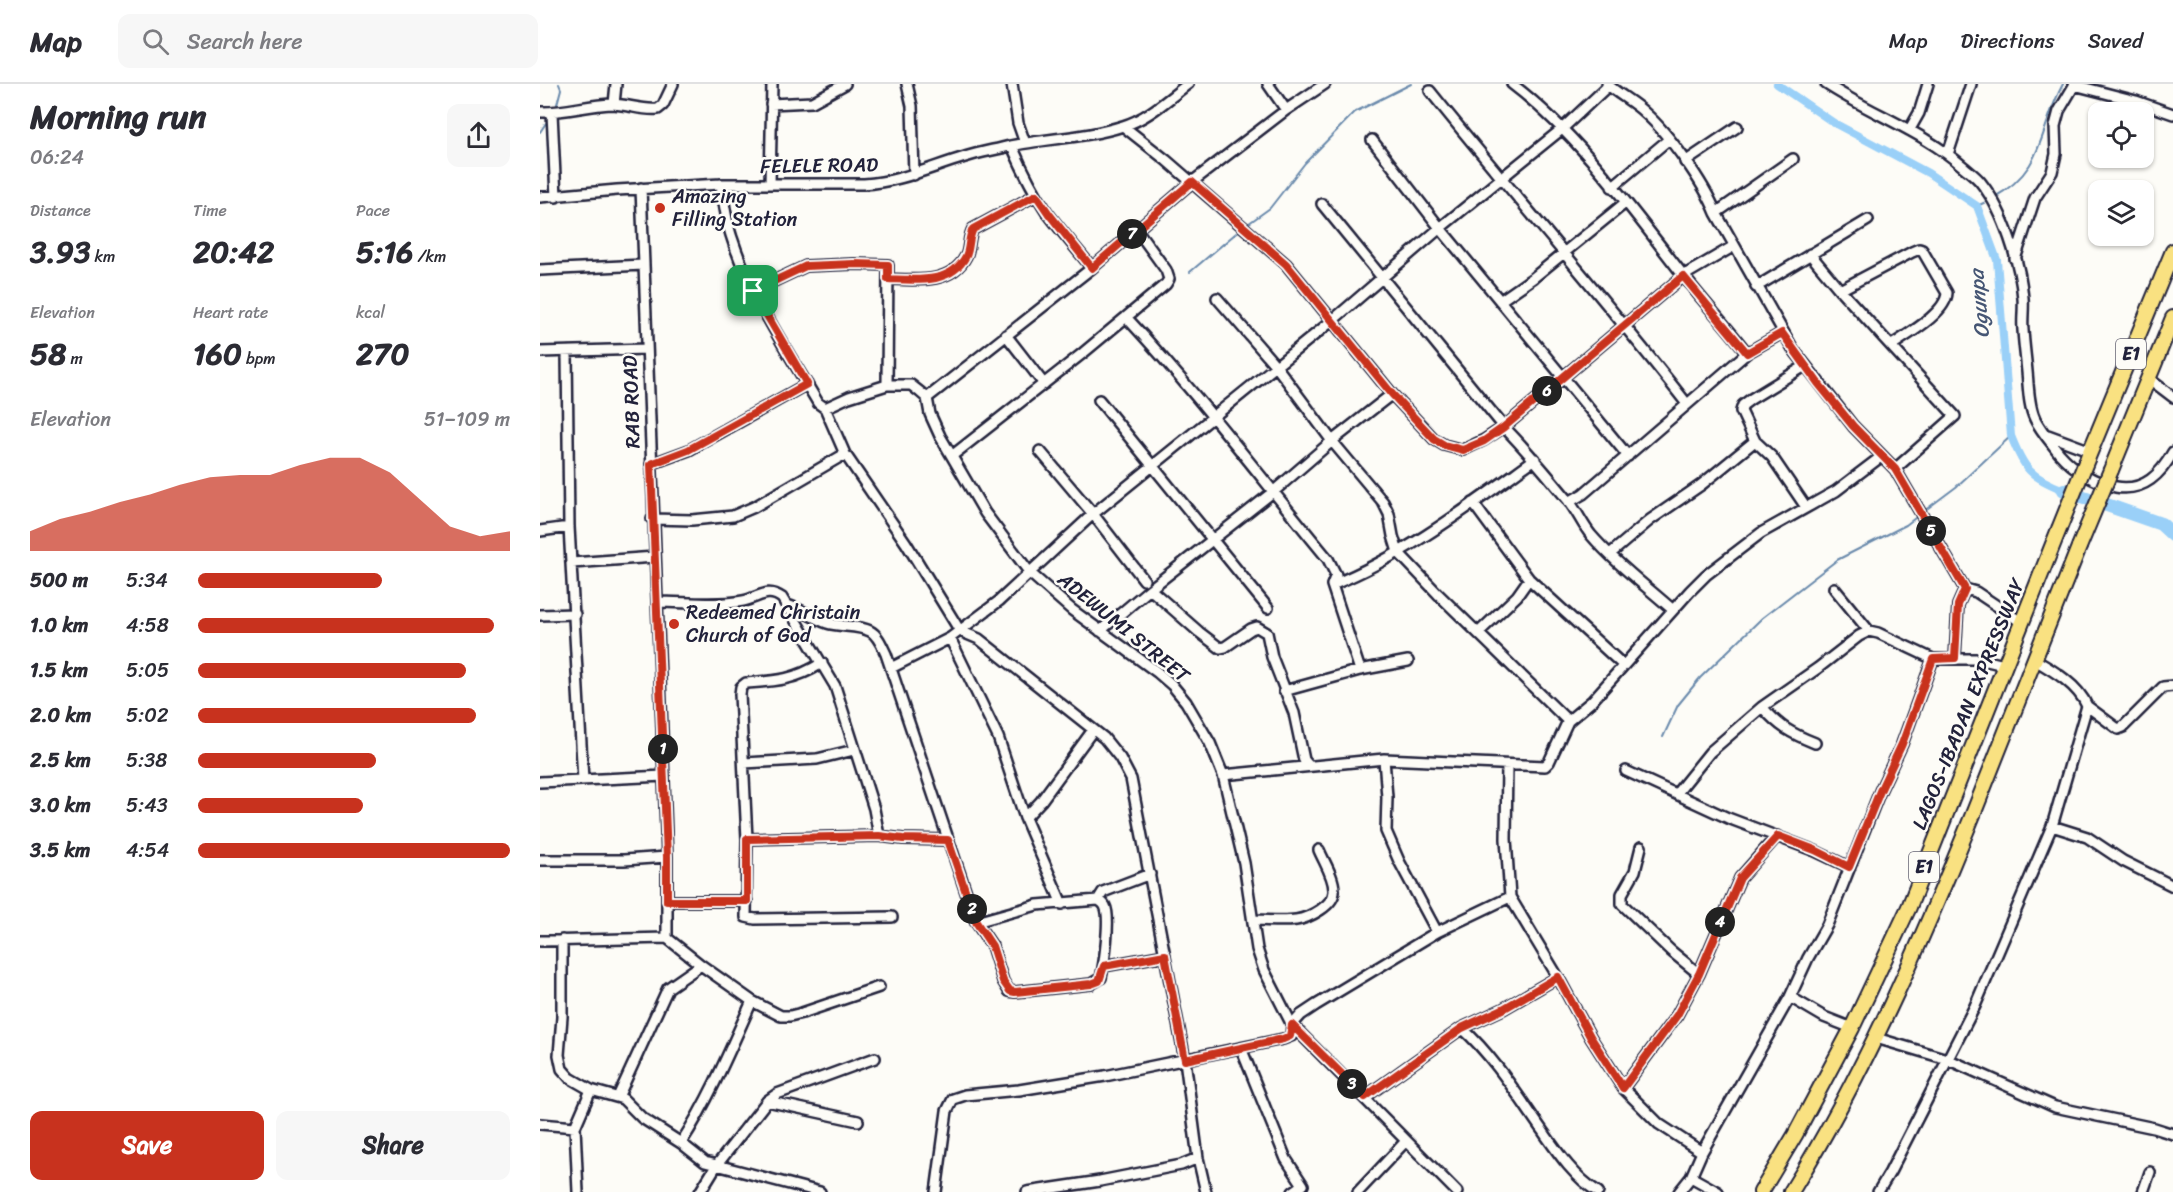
<!DOCTYPE html>
<html lang="en">
<head>
<meta charset="utf-8">
<style>
	body { margin:0; font-family:Sriracha,sans-serif; background:#f7f7f7; color:#2b2b33; height:100vh; display:flex; flex-direction:column; font-size:22px; white-space:nowrap }
	* { box-sizing:border-box; margin:0 }
	p { font-size:20px; color:#7c7c81 }
	.icon { flex:none; width:33px; height:33px; fill:none; stroke:currentColor; stroke-width:2; stroke-linecap:round; stroke-linejoin:round }
	.map { position:relative; flex:1; overflow:hidden }
	.panel { display:flex; flex-direction:column; background:#fff; width:540px }
	.panel>* { flex:none }
	.tools { position:absolute; left:1548px; top:18px; display:grid; gap:12px }
	.tools a { display:grid; place-items:center; width:66px; height:66px; border-radius:12px; background:#fff; box-shadow:0 2px 4px #0004; font-size:30px }
	.pin { position:absolute; display:grid; place-items:center; width:51px; height:51px; color:#fff; margin:-26px; border-radius:12px; box-shadow:0 3px 9px #0006 }
	.km { position:absolute; width:30px; height:30px; margin:-15px; border-radius:50%; background:#222; color:#fff; font-size:16px; line-height:30px; text-align:center }
	.round { display:grid; place-items:center; flex:none; width:63px; height:63px; border-radius:12px; background:#f7f7f7 }
	.overview { display:flex; align-items:center; justify-content:space-between; height:102px; padding:0 30px }
	h1 { font-size:33px; font-weight:800; line-height:45px }
	.stats { display:grid; grid-template-columns:repeat(3,1fr); gap:9px; height:102px; padding:6px 30px }
	.stats div { display:grid; align-content:center }
	.stats b { font-size:30px; font-weight:800 }
	.stats small { font-size:16px; font-weight:400 }
	.stats p { font-size:16px }
	.chart { height:168px; padding:12px 30px }
	.chart p { display:flex; justify-content:space-between }
	.chart svg { width:100%; height:108px; margin-top:6px; fill:#c8321e; opacity:.7 }
	.primary-button { display:flex; gap:12px; margin-top:auto; padding:12px 30px }
	.primary-button a { flex:1; height:69px; border-radius:12px; background:#c8321e; color:#fff; font-size:24px; font-weight:800; line-height:69px; text-align:center }
	.primary-button a+a { background:#f7f7f7; color:#2b2b33 }
	ul { padding:0 30px; list-style:none; font-size:20px }
	li { display:grid; grid-template-columns:96px 72px 1fr; align-items:center; height:45px }
	li i { height:15px; border-radius:8px; background:#c8321e }
	header { display:flex; align-items:center; gap:36px; box-sizing:border-box; height:84px; padding:0 30px; background:#fff; border-bottom:2px solid #e1e1e2 }
	header strong { font-size:28px }
	nav { display:flex; gap:33px; margin-inline-start:auto; font-size:21px }
	.search { width:420px; height:54px; background:#f7f7f7; display:flex; align-items:center; gap:15px; box-sizing:border-box; padding:0 21px; border-radius:12px; color:#7c7c81; font-size:22px }
	main { display:flex; flex:1; min-height:0 }
	.map>svg:first-child { display:block }
	.lines { fill:none; stroke-linecap:round; stroke-linejoin:round }
	.stream { stroke:#6a8aac; stroke-width:2 }
	.canal { stroke:#9ad0f8; stroke-width:8 }
	.river { stroke:#9ad0f8; stroke-width:14 }
	.minor-casing { stroke:#22223b; stroke-width:14 }
	.highway-casing { stroke:#22223b; stroke-width:18 }
	.minor { stroke:#fdfcf7; stroke-width:9 }
	.highway { stroke:#f9e181; stroke-width:14 }
	.highway-bridge-casing { stroke:#22223b; stroke-width:18; stroke-linecap:butt }
	.highway-bridge { stroke:#f9e181; stroke-width:14 }
	.route-casing { stroke:#fff; stroke-width:12 }
	.route { stroke:#c8321e; stroke-width:8 }
	.poi-dot { fill:#c8321e; stroke:#fdfcf7; stroke-width:2 }
	.labels { text-anchor:middle; stroke-width:5; stroke-linejoin:round; paint-order:stroke }
	.shield { fill:#fdfcf7; stroke:#646373; stroke-width:1.5 }
	.shield-label { font-size:18px; font-weight:bold; fill:#22223b }
	.street-label { font-size:20px; fill:#22223b; stroke:#fdfcf7 }
	.poi-label { font-size:20px; fill:#22223b; stroke:#fdfcf7; text-anchor:start }
	.water-label { font-size:21px; font-style:italic; fill:#465674; stroke:#fdfcf7 }
</style>
</head>
<body>
<header>
<strong>Map</strong>
<div class="search"><svg class="icon" aria-label="search" viewBox="0 0 24 24"><circle cx="10" cy="10" r="6"/><path d="M15 15l6 6"/></svg>Search here</div>
<nav><a>Map</a><a>Directions</a><a>Saved</a></nav>
</header>
<main>
<section class="panel">
<div class="overview"><div><h1>Morning run</h1><p>06:24</p></div><a class="round"><svg class="icon" aria-label="share" viewBox="0 0 24 24"><path d="M12 15V3M7 8l5-5 5 5M5 13v7h14v-7"/></svg></a></div>
<div class="stats">
<div><p>Distance</p><b>3.93<small> km</small></b></div>
<div><p>Time</p><b>20:42</b></div>
<div><p>Pace</p><b>5:16<small> /km</small></b></div>
</div>
<div class="stats">
<div><p>Elevation</p><b>58<small> m</small></b></div>
<div><p>Heart rate</p><b>160<small> bpm</small></b></div>
<div><p>kcal</p><b>270</b></div>
</div>
<div class="chart"><p><span>Elevation</span>51–109 m</p>
<svg viewBox="0 0 160 44" preserveAspectRatio="none"><path d="M0 44V36L10 31L20 28L30 24L40 21L50 17L60 14L70 13L80 13L90 9L100 6L110 6L120 12L130 23L140 34L150 38L160 36V44z"/></svg>
</div>
<ul>
<li><b>500 m</b>5:34<i style="width:59%"></i></li>
<li><b>1.0 km</b>4:58<i style="width:95%"></i></li>
<li><b>1.5 km</b>5:05<i style="width:86%"></i></li>
<li><b>2.0 km</b>5:02<i style="width:89%"></i></li>
<li><b>2.5 km</b>5:38<i style="width:57%"></i></li>
<li><b>3.0 km</b>5:43<i style="width:53%"></i></li>
<li><b>3.5 km</b>4:54<i style="width:100%"></i></li>
</ul>
<div class="primary-button"><a>Save</a><a>Share</a></div>
</section>
<div class="map">
<svg width="1633" height="1108" viewBox="0 0 1633 1108">
	<rect width="100%" height="100%" fill="#fdfcf7"/>
	<filter id="ink" filterUnits="userSpaceOnUse"><feTurbulence type="fractalNoise" baseFrequency=".0167" numOctaves="2"/><feDisplacementMap in="SourceGraphic" scale="12" xChannelSelector="R" yChannelSelector="G"/><feConvolveMatrix kernelMatrix="1 2 1 2 8 2 1 2 1" color-interpolation-filters="sRGB"/></filter>
	<g filter="url(#ink)">
		<g class="lines">
			<path class="stream" d="M16,24L21,5L19,0
				M0,48L8,36
				M1453,114C1506,85 1498,46 1523,0
				M1437,122L1448,117
				M705,142L730,124L765,79L815,28L871,0
				M650,188L701,145
				M1384,427L1416,403L1471,352
				M1123,653L1138,621L1160,594L1222,534L1297,476L1366,441L1379,431"/>
			<path class="canal" d="M1237,0L1294,39L1388,89L1437,122L1457,176L1471,352C1484,385 1490,393 1524,406"/>
			<path class="river" d="M1524,406L1621,440L1633,451"/>
			<g class="minor-casing">
				<path id="minor" d="M367,0L372,22L374,91
					M472,0L478,39L485,59
					M728,0L746,26
					M972,0C1038,50 1092,126 1143,191C1163,218 1187,242 1207,269
					M1067,0C1079,11 1094,18 1105,29C1129,50 1164,99 1176,129L1253,265L1313,342L1355,385L1425,505L1436,508L1481,538
					M1286,0C1333,31 1383,47 1425,84C1431,89 1438,94 1442,100C1464,128 1480,179 1483,214C1484,224 1482,235 1483,246C1484,264 1487,282 1488,300C1489,312 1490,325 1495,335C1501,347 1511,358 1519,369C1533,385 1554,399 1576,403C1604,408 1621,390 1633,368
					M1534,1L1596,17L1633,30
					M890,7C974,112 1064,213 1147,320
					M74,20L76,0
					M231,20L272,18L305,0
					M0,28C23,29 47,21 71,20C87,20 103,27 118,25L123,21L133,0
					M12,29L16,113
					M583,42L626,76L746,180L852,310L894,355L904,361L923,366L944,356L964,343L1143,192L1194,162
					M1370,45L1379,29L1388,0
					M832,56L900,144L1088,372
					M472,62C482,85 493,107 507,128C521,147 537,165 552,184
					M1408,70L1431,0
					M1145,78L1197,43
					M181,100C184,118 186,137 192,154C211,213 247,266 278,319L285,324L309,313L347,301H371L380,308L387,314L390,330L400,352L445,429L490,489L532,526L617,588L632,601L646,618L670,659L683,691L704,779L717,865L724,886L752,941L917,1108
					M230,100L232,0
					M1072,103L1128,56
					M101,104L127,773V854
					M0,113L77,106L181,100H324C360,98 391,83 425,73C440,68 455,66 470,62C507,54 546,54 583,42C607,35 628,15 648,0
					M782,120L964,343C987,366 1007,391 1028,416C1037,427 1042,440 1051,451C1075,479 1106,502 1133,526
					M1176,129L1253,75
					M1270,170L1300,206L1415,332L1355,385
					M1475,175L1495,114L1512,88L1516,70L1515,42L1519,27L1535,0
					M0,186L103,181
					M348,195C375,196 411,201 426,172C430,164 428,153 433,145L496,111
					M1216,203L1328,136
					M1300,206L1372,168L1379,165L1382,166L1407,209C1406,229 1368,250 1352,261
					M213,207L266,182L314,180L348,181L347,301
					M677,214L736,282L792,357L843,418L849,430L853,452L858,468L898,510L1028,637
					M960,217L993,194L1085,119
					M586,233C658,310 721,394 788,475L796,491L792,501L820,586
					M466,251L504,300
					M0,268L107,265
					M27,268L29,443L43,696
					M1265,282L1211,315L1203,321L1201,327L1215,357L1232,373L1266,423
					M1608,294L1633,313
					M387,314L552,184L652,98L746,26L785,0
					M559,316L728,524
					M285,324L305,370L366,459L420,547L439,555L564,654L580,674L591,695L645,976L658,1074L666,1108
					M1508,351L1551,367
					M500,367L553,430L604,496
					M413,371L543,269L626,200L629,195L626,186L597,146
					M111,380L149,366L267,300
					M1029,418L1043,410L1207,269L1242,249
					M933,419L989,495L1083,581
					M112,435L152,436L193,432L214,423L305,370
					M0,447L29,443
					M1070,470L1110,436L1161,401L1215,357
					M32,479L115,473
					M792,501C866,471 931,421 995,375
					M1294,504L1329,547L1338,549L1393,575H1439L1464,581
					M610,505L659,548L680,564L685,563L711,545L717,543L727,549L732,573L754,629L764,676L769,682
					M117,518C145,518 176,522 203,517C219,514 227,503 242,514L295,602L334,725L339,752
					M247,521C261,525 273,534 287,539C300,543 319,541 330,547C338,551 342,562 346,570L436,838L452,862L463,897L469,907L475,908L551,900L561,894C564,881 571,833 565,822C563,818 562,818 558,816L497,821L436,838
					M0,531L35,530
					M560,547L610,505L733,408L792,357L852,310
					M938,549L977,512L989,495
					M410,554L458,653L485,734L522,820
					M1415,574L1418,521L1425,505
					M282,579C255,596 237,597 206,599L201,603L200,610L207,755L206,833L215,835L352,833
					M351,584L410,554L459,517L553,430L793,236L900,144L1022,45L1069,1
					M744,607L820,586L868,577
					M1547,622L1578,645L1583,643L1623,603L1633,602
					M1222,623C1240,643 1250,649 1275,659
					M844,675L847,713L846,747L859,777L897,848
					M204,679L277,675L314,666
					M967,681L966,755L970,813L1018,893L1051,954L1083,1004L1119,1040L1162,1068
					M1086,687L1188,734L1275,767L1309,783
					M683,691L844,675L1005,682L1009,678L1028,637L1052,617L1150,507L1166,491L1221,449L1296,407L1342,372
					M0,698L124,692
					M1137,709L1170,668L1222,623L1278,584L1319,552L1329,547
					M485,734L501,717L553,646
					M1512,742L1547,753L1583,777L1633,802
					M207,755L339,752L363,755L408,756
					M1101,763L1095,787L1082,810V820L1131,867L1159,890
					M0,776H84L127,773
					M558,816L563,808L610,790
					M127,817H207
					M713,836C727,836 742,838 756,836C769,834 795,821 794,806C794,793 784,778 779,766
					M22,856V933L19,971L22,985L30,994L51,1006L83,1015L102,1034L141,1059L165,1078L280,1108
					M0,857L127,854L161,881L212,917L241,932H250L262,929L339,903
					M564,882L625,871
					M1250,913L1284,933L1312,944
					M922,944C954,973 978,1012 1002,1046C1018,1069 1034,1093 1058,1108
					M1336,954L1407,975L1515,1023L1614,1044L1633,1050
					M701,964L746,1075L763,1101L753,1108
					M1083,1004L1137,931L1159,890L1200,794L1237,752
					M78,1013L128,904L161,881
					M825,1013L922,944L963,925L1018,893
					M227,1017L318,1037
					M0,1040L35,1043L51,1006
					M35,1043L38,1108
					M141,1059C170,1014 190,966 212,917
					M1151,1093L1162,1068L1250,913L1268,874L1287,841L1340,707L1362,660L1393,575
					M160,1108L176,1082L227,1017L237,1010L335,974
					M396,1108L407,1027L413,1015L425,1011L479,1006L565,992L743,955L751,952L752,941L761,931L776,921L897,848L970,813
					M487,1108L560,1097L641,1081L658,1074
					M818,1108L866,1057
					M1139,1108L1151,1093L1178,1108
					M1338,1108L1350,1088L1435,922L1512,742L1547,622C1538,601 1514,587 1495,576
					M1603,1108L1610,1088"/>
			</g>
			<g class="highway-casing">
				<path id="highway" d="M1548,373L1633,167
					M1571,386L1633,234
					M1221,1108L1255,1051L1312,944L1369,823L1519,445
					M1251,1108C1325,988 1381,859 1434,728C1469,640 1504,552 1539,463"/>
			</g>
			<use href="#minor" class="minor"/>
			<use href="#highway" class="highway"/>
			<g class="highway-bridge-casing">
				<path id="highway-bridge" d="M1519,445L1548,373
					M1539,463L1571,386"/>
			</g>
			<use href="#highway-bridge" class="highway-bridge"/>
		</g>
	</g>
	<g class="lines" filter="url(#ink)">
		<g class="route-casing">
			<path id="route" d="M652,98L746,180L852,310L894,355L904,361L923,366L944,357L964,343L1143,192L1207,269L1242,249L1278,299L1313,342L1355,385L1425,505L1418,521L1415,574L1393,575L1362,660L1340,707L1309,783L1275,766L1238,752L1200,794L1159,890L1137,931L1083,1004L1051,954L1018,893L963,925L922,944L825,1013L752,941L750,952L743,955L645,976L625,871L564,882L559,897L551,900L475,908L470,907L463,897L452,862L436,838L408,756L363,755L339,752L207,755V817H127V773L111,380L148,366L267,300L213,207L266,182L314,180L348,181V195C375,196 411,201 426,172C430,164 428,154 433,145L496,111L509,130L552,184Z"/>
		</g>
		<use href="#route" class="route"/>
	</g>
	<g class="poi-dot">
		<circle cx="120" cy="124" r="6"/>
		<circle cx="134" cy="540" r="6"/>
	</g>
	<g class="labels">
		<g class="shield">
			<rect x="1576" y="255" width="30" height="30" rx="4.5"/>
			<rect x="1369" y="768" width="30" height="30" rx="4.5"/>
		</g>
		<g class="shield-label">
			<text x="1591" y="276">E1</text>
			<text x="1384" y="789">E1</text>
		</g>
		<g class="street-label">
			<text transform="translate(279 81) rotate(-1)" y="7">FELELE ROAD</text>
			<text transform="translate(91 318) rotate(-92)" y="7">RAB ROAD</text>
			<text transform="translate(584 543) rotate(39)" y="7">ADEWUMI STREET</text>
			<text transform="translate(1428 620) rotate(-68)" y="7">LAGOS-IBADAN EXPRESSWAY</text>
		</g>
		<g class="poi-label">
			<text x="132" y="119">Amazing<tspan x="132" dy="23">Filling Station</tspan></text>
			<text x="146" y="535">Redeemed Christain<tspan x="146" dy="23">Church of God</tspan></text>
		</g>
		<g class="water-label">
			<text transform="translate(1439 220) rotate(-95)" y="7">Ogunpa</text>
		</g>
	</g>
</svg>
<div class="tools">
<a><svg class="icon" aria-label="locate" viewBox="0 0 24 24"><circle cx="12" cy="12" r="6"/><path d="M12 2v4M12 18v4M2 12h4M18 12h4"/></svg></a>
<a><svg class="icon" aria-label="layers" viewBox="0 0 24 24"><path d="M12 4l9 5-9 5-9-5zM3 14l9 5 9-5"/></svg></a>
</div>
<div class="pin" style="left:213px;top:207px;background:#1e9e55"><svg class="icon" aria-label="arrive" viewBox="0 0 24 24"><path d="M6 21V4h12l-3 4 3 4H6"/></svg></div>
<b class="km" style="left:123px;top:665px">1</b>
<b class="km" style="left:432px;top:825px">2</b>
<b class="km" style="left:812px;top:1000px">3</b>
<b class="km" style="left:1180px;top:838px">4</b>
<b class="km" style="left:1391px;top:447px">5</b>
<b class="km" style="left:1007px;top:307px">6</b>
<b class="km" style="left:592px;top:150px">7</b>
</div>
</main>
</body>
</html>
